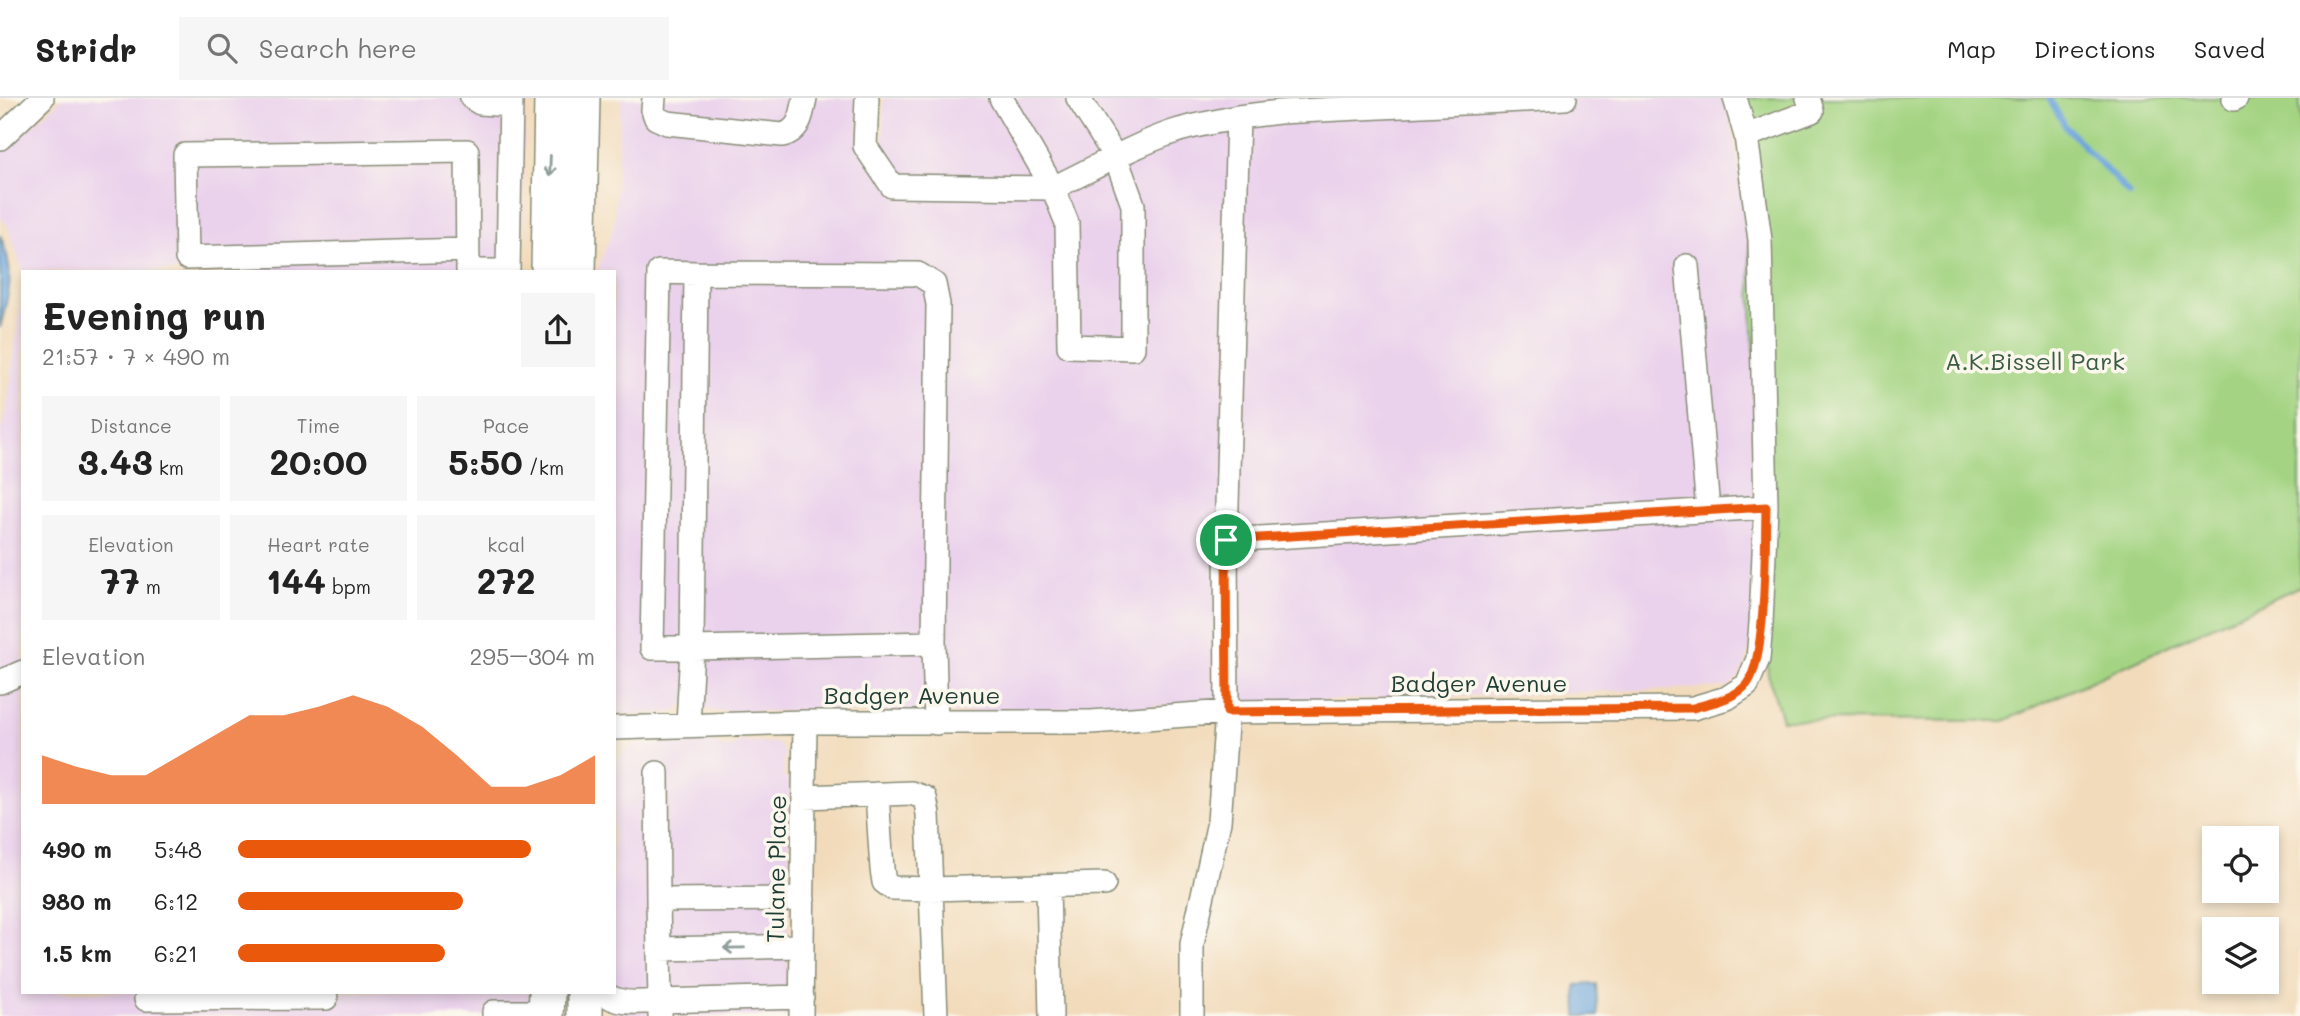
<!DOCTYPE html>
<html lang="en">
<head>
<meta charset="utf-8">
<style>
	body { margin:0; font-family:Mali,sans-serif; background:#f6f6f6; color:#222; height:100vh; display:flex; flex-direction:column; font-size:26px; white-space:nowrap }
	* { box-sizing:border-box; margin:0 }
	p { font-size:23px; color:#767676 }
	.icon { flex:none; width:38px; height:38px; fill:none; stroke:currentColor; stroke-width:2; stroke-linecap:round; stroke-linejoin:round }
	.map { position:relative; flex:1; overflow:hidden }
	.drawer { position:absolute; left:21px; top:172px; width:595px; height:724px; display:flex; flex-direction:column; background:#fff; border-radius:0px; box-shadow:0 4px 10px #0003 }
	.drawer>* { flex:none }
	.fabs { position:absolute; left:2202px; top:728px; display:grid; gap:14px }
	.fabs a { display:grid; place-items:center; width:77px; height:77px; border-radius:0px; background:#fff; box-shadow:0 4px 10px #0003; font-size:35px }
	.pin { position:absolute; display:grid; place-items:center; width:60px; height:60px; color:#fff; margin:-30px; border:4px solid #fff; border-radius:50%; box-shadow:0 2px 7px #0007 }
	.round { display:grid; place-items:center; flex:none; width:74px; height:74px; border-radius:0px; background:#f6f6f6 }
	.summary { display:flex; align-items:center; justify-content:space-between; height:119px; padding:0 21px }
	h1 { font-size:38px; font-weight:700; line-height:52px }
	.metrics { display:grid; grid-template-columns:repeat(3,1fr); gap:10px; height:119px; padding:7px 21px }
	.metrics div { display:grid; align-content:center; border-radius:0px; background:#f6f6f6; text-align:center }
	.metrics b { font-size:35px; font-weight:700 }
	.metrics small { font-size:19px; font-weight:400 }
	.metrics p { font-size:19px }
	.chart { height:196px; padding:14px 21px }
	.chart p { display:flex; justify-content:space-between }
	.chart svg { width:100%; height:126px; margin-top:7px; fill:#ea580c; opacity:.7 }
	ul { padding:0 21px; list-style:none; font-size:23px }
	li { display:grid; grid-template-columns:112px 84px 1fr; align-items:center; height:52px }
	li i { height:18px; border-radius:9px; background:#ea580c }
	header { display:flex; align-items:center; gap:42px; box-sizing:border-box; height:98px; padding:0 35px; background:#fff; border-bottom:2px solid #e0e0e0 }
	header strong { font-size:33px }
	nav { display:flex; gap:38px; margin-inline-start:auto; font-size:24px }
	.search { width:490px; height:63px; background:#f6f6f6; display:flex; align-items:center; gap:18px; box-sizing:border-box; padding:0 24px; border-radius:0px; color:#767676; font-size:26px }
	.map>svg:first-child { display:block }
	.built { fill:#ead1ec }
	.green { fill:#a4d483; stroke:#62885c; stroke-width:2 }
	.water { fill:#6da5dc; stroke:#467188; stroke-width:2 }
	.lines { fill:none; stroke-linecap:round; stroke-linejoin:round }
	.stream { stroke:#6da5dc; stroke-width:6 }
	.minor-casing { stroke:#888c78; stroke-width:26 }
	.highway-casing { stroke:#888c78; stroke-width:38 }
	.minor { stroke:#fff; stroke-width:23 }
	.highway { stroke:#fff; stroke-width:35 }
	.oneway { stroke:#8f9e9a }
	.route-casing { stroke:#fff; stroke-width:14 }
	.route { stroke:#ea580c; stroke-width:9 }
	.labels { text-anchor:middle; stroke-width:7; stroke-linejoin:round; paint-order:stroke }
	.park-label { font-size:24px; fill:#3a5b44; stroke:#fbf7ec }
	.street-label { font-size:24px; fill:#1f3d34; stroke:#fbf7ec }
</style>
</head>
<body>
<header>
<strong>Stridr</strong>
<div class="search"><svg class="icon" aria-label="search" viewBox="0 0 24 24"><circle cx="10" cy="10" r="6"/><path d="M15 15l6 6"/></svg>Search here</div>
<nav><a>Map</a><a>Directions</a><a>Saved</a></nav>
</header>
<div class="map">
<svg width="2300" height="918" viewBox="0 0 2300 918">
	<rect width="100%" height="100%" fill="#fbf7ec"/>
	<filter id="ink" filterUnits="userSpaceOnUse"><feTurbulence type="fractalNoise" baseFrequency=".0143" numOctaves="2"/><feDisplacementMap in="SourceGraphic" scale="14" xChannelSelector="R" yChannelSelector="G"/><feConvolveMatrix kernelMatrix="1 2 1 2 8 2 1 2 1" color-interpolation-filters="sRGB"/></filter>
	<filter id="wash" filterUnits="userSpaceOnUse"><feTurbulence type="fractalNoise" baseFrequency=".00686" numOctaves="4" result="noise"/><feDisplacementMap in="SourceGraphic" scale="28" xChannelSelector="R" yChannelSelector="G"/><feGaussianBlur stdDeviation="1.57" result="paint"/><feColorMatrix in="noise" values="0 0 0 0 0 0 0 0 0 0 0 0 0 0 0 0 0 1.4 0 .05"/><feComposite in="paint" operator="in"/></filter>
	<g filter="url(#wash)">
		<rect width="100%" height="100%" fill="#f2dbbb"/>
		<path class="built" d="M63,0H525L522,173H23V185L22,170L7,127L0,119V57Z
			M621,0H856L860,46H883L884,0H1725L1731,25L1753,149L1755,378L1753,385V533L1746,564L1737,581L1728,589L951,615L946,606L924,608L918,614L712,613L704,610L702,605L681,607L675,614L614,617V173H597L614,128Z
			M23,194V894H531L530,918H0V335L6,313Z
			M715,643L720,649H732L740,643L777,645L784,654L783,681H790L787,918H613L614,662H617L633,646Z"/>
		<path class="green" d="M1743,0H2300V488L2004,623L1782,622L1768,576Z"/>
		<path class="water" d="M0,137C16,175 10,191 0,230Z
			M1596,886L1598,918H1577L1576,887Z"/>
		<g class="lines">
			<path class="stream" d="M2049,0L2065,28L2129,96"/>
		</g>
	</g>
	<g filter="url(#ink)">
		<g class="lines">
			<g class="minor-casing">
				<path id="minor" d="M472,0L480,5L510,7
					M654,0L653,12L656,20L667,25L782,37C800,33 802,16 805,0
					M867,0L865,48L892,88L1053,90L1001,0
					M1078,0L1116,60L1133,107V250L1069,248L1067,125L1053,90C1093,71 1132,48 1173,34C1194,27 1217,24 1238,19
					M2234,1L2236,0
					M1746,38L1812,13L1808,0
					M0,40L42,0
					M467,152L187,160L185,57L467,53L468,173H501
					M1687,168L1708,412
					M508,173L511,0
					M696,175L692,550H652L659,174L696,175L918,176L934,186L938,206L934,545
					M1226,442L1766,409
					M0,584L23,574
					M688,627L692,550L934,545L936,625
					M614,630L805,624H1091L1227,614L1693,610L1727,600L1747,587L1758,561L1761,525L1766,409L1760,142L1746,38L1735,0
					M657,675L658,802L803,801
					M877,696L882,771L884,784L892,790L931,791L1104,786
					M804,699L911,695L925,700L928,716L936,918
					M1048,788L1051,918
					M658,802L660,903L802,899
					M659,851L802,848
					M603,894C617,908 642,904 660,903V918
					M146,901L326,900
					M494,918V914H546
					M801,918L805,624
					M1192,918V846L1219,724L1227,614L1226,442L1238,19L1279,14L1565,0"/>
			</g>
			<g class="highway-casing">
				<path id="highway" d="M549,173L552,0
					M578,173L582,0
					M585,894V918
					M546,918L547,894"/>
			</g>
			<use href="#minor" class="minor"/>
			<use href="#highway" class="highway"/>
		</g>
		<defs><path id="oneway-shaft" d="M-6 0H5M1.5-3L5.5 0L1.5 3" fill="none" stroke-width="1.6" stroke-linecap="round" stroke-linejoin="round" transform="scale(1.75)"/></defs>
		<g class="oneway">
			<use href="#oneway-shaft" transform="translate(550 68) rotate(92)"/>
			<use href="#oneway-shaft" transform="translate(734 850) rotate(179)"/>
		</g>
	</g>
	<g class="lines" filter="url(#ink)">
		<g class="route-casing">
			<path id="route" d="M1766,409C1765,446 1767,560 1747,586C1735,601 1710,605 1693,610L1227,614L1226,442Z"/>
		</g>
		<use href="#route" class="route"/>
	</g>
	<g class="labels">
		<g class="park-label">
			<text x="2035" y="272">A.K.Bissell Park</text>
		</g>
		<g class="street-label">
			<text x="1479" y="594">Badger Avenue</text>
			<text x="912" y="606">Badger Avenue</text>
			<text transform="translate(777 771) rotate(-89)" y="8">Tulane Place</text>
		</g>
	</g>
</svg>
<div class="fabs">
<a><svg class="icon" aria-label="locate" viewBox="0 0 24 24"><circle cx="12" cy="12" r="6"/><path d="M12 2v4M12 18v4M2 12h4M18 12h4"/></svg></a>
<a><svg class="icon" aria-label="layers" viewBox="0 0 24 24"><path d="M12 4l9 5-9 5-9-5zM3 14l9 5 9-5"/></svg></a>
</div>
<div class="pin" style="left:1226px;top:442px;background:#1e9e55"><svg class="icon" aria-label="arrive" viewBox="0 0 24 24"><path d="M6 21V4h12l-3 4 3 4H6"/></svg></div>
<section class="drawer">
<div class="summary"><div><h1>Evening run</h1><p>21:57 · 7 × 490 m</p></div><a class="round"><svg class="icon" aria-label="share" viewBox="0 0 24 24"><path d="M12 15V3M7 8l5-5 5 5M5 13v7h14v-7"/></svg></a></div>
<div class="metrics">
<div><p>Distance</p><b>3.43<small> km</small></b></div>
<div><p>Time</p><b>20:00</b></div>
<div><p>Pace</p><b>5:50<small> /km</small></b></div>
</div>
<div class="metrics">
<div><p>Elevation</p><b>77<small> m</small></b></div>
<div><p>Heart rate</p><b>144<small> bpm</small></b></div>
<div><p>kcal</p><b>272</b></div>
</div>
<div class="chart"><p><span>Elevation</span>295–304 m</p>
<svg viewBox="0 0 160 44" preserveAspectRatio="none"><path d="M0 44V27L10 31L20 34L30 34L40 27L50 20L60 13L70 13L80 10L90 6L100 10L110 17L120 27L130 38L140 38L150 34L160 27V44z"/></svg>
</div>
<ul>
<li><b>490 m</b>5:48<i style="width:82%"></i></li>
<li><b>980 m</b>6:12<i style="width:63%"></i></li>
<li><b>1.5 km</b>6:21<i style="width:58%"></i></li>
</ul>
</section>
</div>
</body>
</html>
